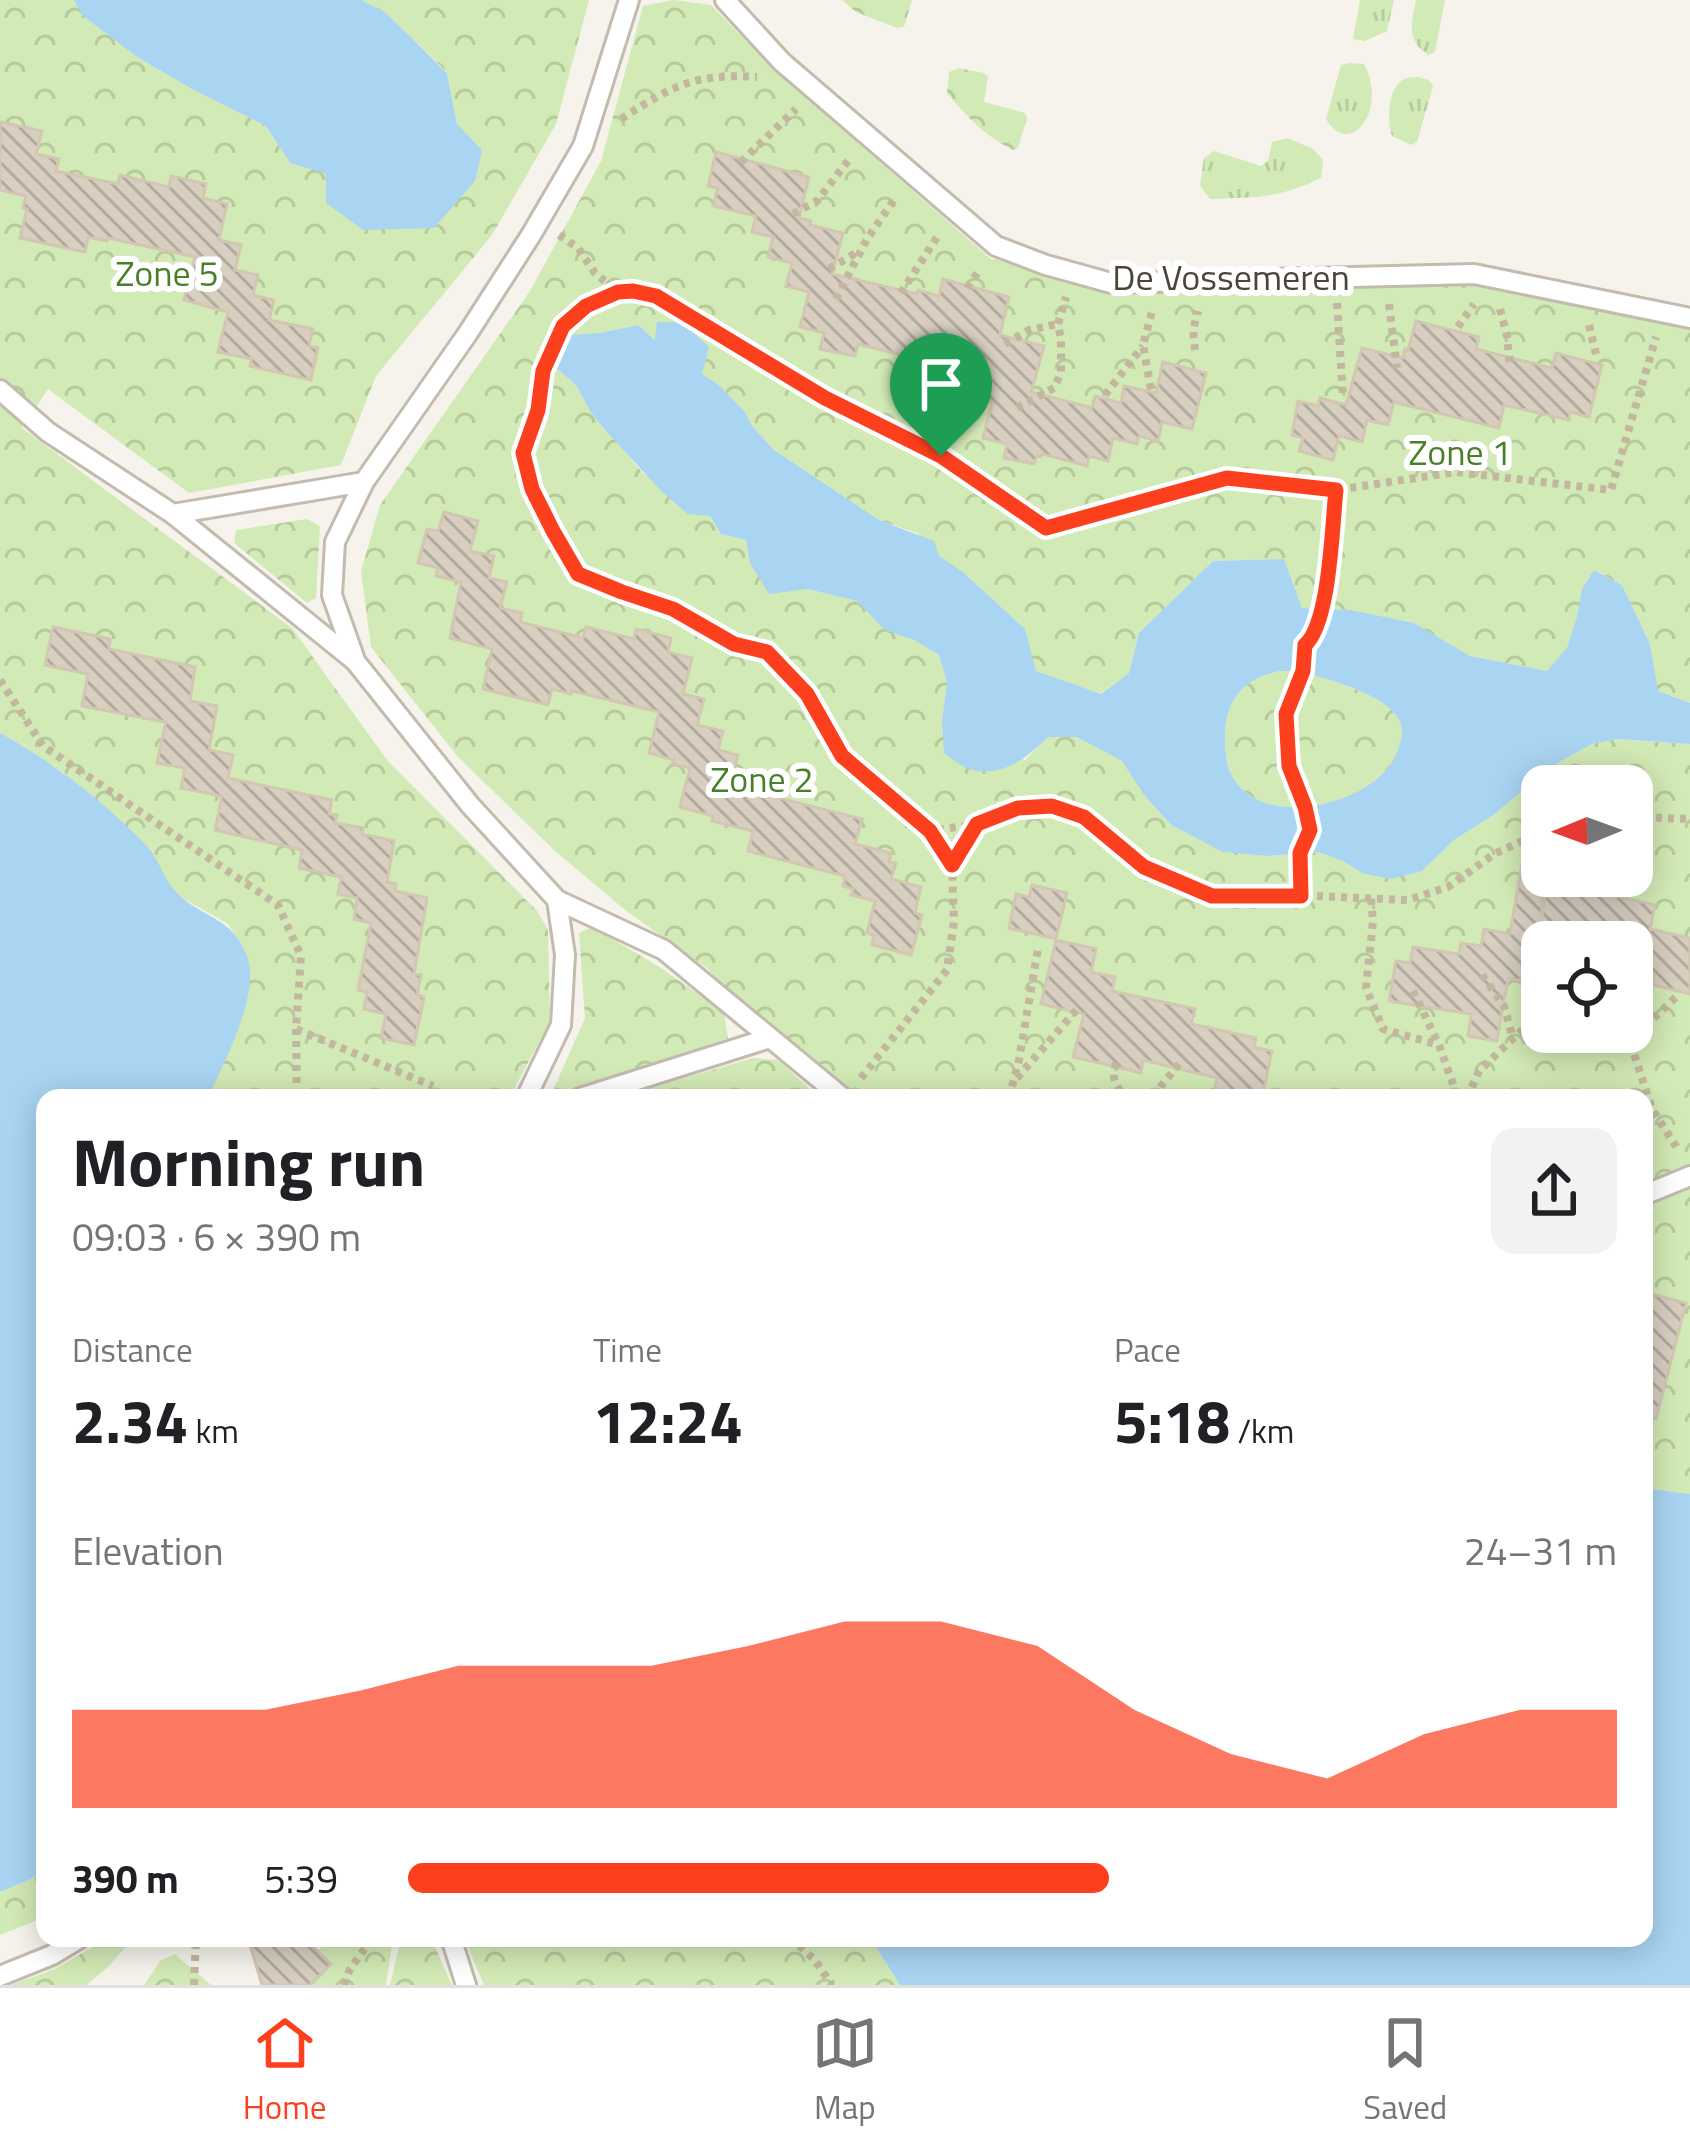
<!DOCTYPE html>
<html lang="en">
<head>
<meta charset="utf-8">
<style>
	body { margin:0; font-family:"Titillium Web",sans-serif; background:#f2f2f2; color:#202124; height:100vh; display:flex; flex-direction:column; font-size:45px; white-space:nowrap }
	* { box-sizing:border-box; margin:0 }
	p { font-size:39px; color:#757577 }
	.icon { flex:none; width:66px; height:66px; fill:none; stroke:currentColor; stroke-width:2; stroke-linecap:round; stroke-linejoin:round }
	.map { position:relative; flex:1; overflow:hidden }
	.sheet { position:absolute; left:36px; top:1089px; width:1617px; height:858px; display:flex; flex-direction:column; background:#fff; border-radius:24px; box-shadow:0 6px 30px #0003 }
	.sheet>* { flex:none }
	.needle { width:78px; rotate:269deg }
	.controls { position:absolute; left:1521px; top:765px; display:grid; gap:24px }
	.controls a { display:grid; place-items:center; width:132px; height:132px; border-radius:24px; background:#fff; box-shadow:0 6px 30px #0003; font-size:60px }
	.pin { position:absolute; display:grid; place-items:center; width:102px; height:102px; color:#fff; margin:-123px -51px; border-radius:50% 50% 50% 0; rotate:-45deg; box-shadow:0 0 12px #0007 }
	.pin .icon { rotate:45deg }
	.round { display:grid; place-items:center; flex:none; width:126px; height:126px; border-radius:24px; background:#f2f2f2 }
	.headline { display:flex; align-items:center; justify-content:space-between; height:204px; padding:0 36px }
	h1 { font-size:66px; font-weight:700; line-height:90px }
	.metrics { display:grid; grid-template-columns:repeat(3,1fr); gap:18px; height:204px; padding:12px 36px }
	.metrics div { display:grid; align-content:center }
	.metrics b { font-size:60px; font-weight:700 }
	.metrics small { font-size:33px; font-weight:400 }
	.metrics p { font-size:33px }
	.chart { height:336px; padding:24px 36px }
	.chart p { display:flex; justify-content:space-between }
	.chart svg { width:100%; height:216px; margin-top:12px; fill:#fc3f1d; opacity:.7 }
	ul { padding:0 36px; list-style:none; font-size:39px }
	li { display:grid; grid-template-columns:192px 144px 1fr; align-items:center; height:90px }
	li i { height:30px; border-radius:15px; background:#fc3f1d }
	.menu { display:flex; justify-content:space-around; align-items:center; height:168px; border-top:3px solid #e0e0e0; background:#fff; font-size:33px; color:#757577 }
	.menu a { display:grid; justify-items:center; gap:6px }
	.menu .active { color:#fc3f1d }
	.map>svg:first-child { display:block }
	.grass { fill:url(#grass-tufts) }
	.forest { fill:url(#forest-crowns); fill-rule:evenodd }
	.water { fill:#a9d4f2; fill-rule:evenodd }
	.building { fill:url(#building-back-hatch); stroke:#d3c7b4; stroke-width:3 }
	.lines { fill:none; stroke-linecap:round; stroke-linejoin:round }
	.service-casing { stroke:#c2bbae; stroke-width:24 }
	.path { stroke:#c4b79f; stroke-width:8; stroke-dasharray:6 6; stroke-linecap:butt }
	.service { stroke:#fff; stroke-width:18 }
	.route-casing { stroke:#fff; stroke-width:24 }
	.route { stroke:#fc3f1d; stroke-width:15 }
	.labels { text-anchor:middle; stroke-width:12; stroke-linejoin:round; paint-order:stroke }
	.park-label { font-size:36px; fill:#4a7f2a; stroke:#fff }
	.street-label { font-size:36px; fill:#4b4439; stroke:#fff }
</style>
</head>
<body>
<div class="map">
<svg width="1690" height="1985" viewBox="0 0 1690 1985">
	<defs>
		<pattern id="grass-tufts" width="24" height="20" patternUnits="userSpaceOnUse" patternTransform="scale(3)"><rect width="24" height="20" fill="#d2eab5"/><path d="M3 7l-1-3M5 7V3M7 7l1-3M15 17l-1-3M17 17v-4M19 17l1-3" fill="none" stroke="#b6ca9c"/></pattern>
		<pattern id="forest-crowns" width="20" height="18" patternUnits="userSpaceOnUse" patternTransform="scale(3)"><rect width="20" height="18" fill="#d2eab5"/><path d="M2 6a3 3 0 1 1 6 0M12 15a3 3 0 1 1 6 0" fill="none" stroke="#b6ca9c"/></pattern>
		<pattern id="building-back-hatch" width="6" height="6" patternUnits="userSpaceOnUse" patternTransform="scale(3)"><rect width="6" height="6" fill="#d8cfc1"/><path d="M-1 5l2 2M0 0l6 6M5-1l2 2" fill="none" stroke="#b1aa9e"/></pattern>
	</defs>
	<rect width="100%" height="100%" fill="#f6f3ec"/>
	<path class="grass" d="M1360,0H1394L1387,31L1365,41L1353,39Z
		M1416,0H1445L1435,52L1428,55C1406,40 1411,23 1416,0Z
		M1348,63L1364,64C1389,111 1349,159 1326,119L1341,65Z
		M1418,77L1429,80L1433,86L1417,142L1411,145L1392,136C1387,122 1388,96 1398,84C1404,77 1409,78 1418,77Z
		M1288,138L1313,149L1323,160L1321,178C1276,199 1258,197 1210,199L1200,186L1204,158L1214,151L1261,166L1268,161L1272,142Z"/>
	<path class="forest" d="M0,0H74L83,15L137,57L192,89L266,126L290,163L458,199L475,181L457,124L447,72L385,12L361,0H589L556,124L492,235L376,376L341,465L189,493L48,389L22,428L292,628L387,760L538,912L548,930L550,1022L509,1098H208L231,1044L248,960L239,941L228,924L179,896L64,773L0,733Z
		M673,0L711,5L774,70L991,259L1111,283L1474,274L1690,318V703L1657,691L1650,644L1622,585L1595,570C1575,598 1582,621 1568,648C1563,656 1554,664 1547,671L1470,656L1413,623L1351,610L1302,608L1284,559L1213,561L1139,633L1129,673L1100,694L1035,671L1025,629L963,572L939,556L917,533L879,520L774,450L752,426L745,412L719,385L702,374L675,322L665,323L656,341L638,325L600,333L549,362L576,385L590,411L643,473L710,516L721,534L746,540L750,563L807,589L857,601L885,629L914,640L939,655L947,683L942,720L1025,760L1048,737H1077L1123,761L1144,795L1171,825L1224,852L1268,856L1318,852L1343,861L1362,873L1422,871L1454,840L1495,814L1538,777L1564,759L1592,744L1618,739L1690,744V1494L1644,1488V1098H843L770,1038L708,969L625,910L554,850L458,757L371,647L361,571L380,505L530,291L601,161L643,6ZM1542,786H1632V876H1542ZM1542,942H1632V1032H1542Z
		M842,0H912L904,27L897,28L856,12Z
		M959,68L984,73L988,77L984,102L1025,113L1027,118L1018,148L1013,150C986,137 966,116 947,93L949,72Z
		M307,519L320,526L316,598L307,603L234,543L236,530Z
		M1281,671C1309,671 1394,694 1401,725C1404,734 1400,744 1397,752C1391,767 1381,777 1367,786C1329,811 1250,823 1229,769C1225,759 1225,743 1225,732C1227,697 1246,677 1281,671Z
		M592,927L658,966L724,1012L728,1038L560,1098L554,1088L585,1018L579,933Z
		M753,1058L779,1060L819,1098H616Z
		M45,1869V1917L0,1935V1892L31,1879Z
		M108,1938H130L131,1941L109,1966L87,1985H11L55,1969Z
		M330,1938H393L386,1985H310L331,1964L317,1951Z
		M401,1938H431L452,1985H390Z
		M464,1938H870L900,1985H484Z
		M175,1954L211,1985H144L160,1961Z"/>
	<path class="water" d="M74,0H361L385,12L447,73L457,124L482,150L475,181L434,228L363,230L326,203V174L290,163L266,126L192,89L137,57L82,15Z
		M657,322H675L685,325L709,347L702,374L719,385L745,412L752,426L774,450L879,520L934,541L939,556L963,572L1025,629L1036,671L1101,694L1129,673L1139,633L1213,561L1284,559L1302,608L1351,610L1414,623L1470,656L1547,671L1567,648L1577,617L1582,589L1594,570L1622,585L1650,644L1658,691L1690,703V744L1618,739L1592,744L1564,759L1538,777L1495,814L1454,840L1422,871L1390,879L1362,873L1343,861L1318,852L1268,856L1223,852L1171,825L1144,795L1122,761L1077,737H1048C1028,757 1001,779 970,769C961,767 952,758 944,753L942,720L947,683L939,655L914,640L885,630L857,601L807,589L769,594L750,563L746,540L721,534L710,516L688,514L662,492L606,431L590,411L576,385L549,362L554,336L600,333L638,325L655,340ZM1281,671C1309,671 1394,694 1401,725C1404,734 1400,744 1397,752C1391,767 1381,777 1367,786C1329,811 1250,823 1229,769C1225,759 1225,743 1225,732C1227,697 1246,677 1281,671Z
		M0,733C54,763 103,801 146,845C159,859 163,878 176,892C202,919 234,916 248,959C259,997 224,1062 208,1098H45V1869L31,1879L0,1892Z
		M1644,1488L1690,1494V1985H900L870,1938H1644Z"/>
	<path class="building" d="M0,122L42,131L36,154L59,159L56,171L118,184L120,175L169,187L171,176L206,184L203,198L227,204L219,240L241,245L235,270L258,275L253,295L274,300L269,320L313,329L309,346L318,348L311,380L250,366L252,359L218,352L228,312L184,300L195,257L108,238L107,241L88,237L85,252L20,238L27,209L23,208L26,196L0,190Z
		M716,152L809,177L799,218L811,221L810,225L843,233L832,274L917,294L918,290L939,296L943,279L1009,297L1000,335L1044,346L1031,392L1092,408L1095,396L1121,403L1124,386L1156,393L1163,362L1206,373L1192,429L1162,422L1158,441L1139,436L1137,444L1113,438L1108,461L1089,456L1087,466L1042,454L1041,457L1037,456L1034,464L1004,458L1007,444L983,438L992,402L985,400L991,378L858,344L855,356L820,349L824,333L800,327L809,292L786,286L792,263L768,257L773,237L752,232L756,216L713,206L718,188L708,186Z
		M1416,321L1479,337L1476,349L1552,368L1556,353L1602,365L1589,417L1570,412L1569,420L1504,405L1499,428L1394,402L1388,425L1367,420L1362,442L1339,436L1333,460L1299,451L1303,438L1292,435L1298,401L1318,406L1320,398L1346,405L1362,348L1403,358L1405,349L1408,350Z
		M444,512L478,521L470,551L494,556L489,578L507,582L500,608L522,613L520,622L583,638L586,627L634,639L636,629L671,638L668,652L692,658L683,694L704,699L697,725L723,731L718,750L738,755L732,778L769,787L767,795L862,819L855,844L891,853L889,862L896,863L891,879L921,887L915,913L922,915L911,955L872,945L874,935L867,933L875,901L851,895L853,889L843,886L845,876L748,851L753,831L712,821L713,816L680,807L690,768L672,764L674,760L649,753L659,712L572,691L571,694L552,689L548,705L483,689L492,649L450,638L461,582L436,576L438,568L418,563L427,529L438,531Z
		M53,627L110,639L109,649L195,667L190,701L217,706L209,750L233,755L228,778L332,800L329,814L337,815L335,823L363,828L362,834L394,841L387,882L396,884L395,891L427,898L414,974L421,975L417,995L424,997L414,1045L381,1038L386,1014L364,1009L367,992L358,990L371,923L354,919L357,898L338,894L341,877L299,868L302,850L215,830L222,796L181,788L185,768L157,763L166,722L82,706L88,674L45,665Z
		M1524,852L1542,854V916L1548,883L1573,887L1575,877L1607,882L1605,894L1655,905L1650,929L1690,938V994L1652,985L1655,975L1632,969V942H1542V985L1508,978L1497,1041L1468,1036L1471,1014L1389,1001L1396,961L1410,963L1413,947L1459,954L1461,943L1481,946L1484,929L1510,934Z
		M1032,885L1067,893L1056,939L1009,928L1016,894L1029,897Z
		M1056,940L1096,949L1091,972L1115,977L1112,991L1195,1009L1191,1024L1256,1038L1254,1047L1272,1051L1262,1098H1227L1228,1091L1215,1088L1217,1078L1143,1060L1141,1073L1073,1057L1084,1014L1041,1004Z
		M1651,1294L1686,1303L1656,1419L1644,1418V1321Z
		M248,1938H304L331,1964L310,1985H262Z"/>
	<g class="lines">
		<g class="service-casing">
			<path id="service" d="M725,0L782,62L996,246L1046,265L1111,283L1474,274L1690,318
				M0,390L48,432L173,514L355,661L470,805L557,900L565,955L561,1025L526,1098
				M173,514L364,482
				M354,657L332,595L335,542L364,482L468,333L531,235L583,146L629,0
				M557,900L664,950L843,1098
				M580,1098L770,1038
				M1644,1195L1690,1176
				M451,1938L466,1985
				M0,1976L52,1955L80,1938"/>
		</g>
		<path class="path" d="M621,119C672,86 694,73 757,77
			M741,162L796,109
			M793,214L817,201L851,157
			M559,235L578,248L595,273L618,292L633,291L656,296L825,398L941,456L1046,528L1227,478L1336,490L1456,472L1611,490L1656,337
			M829,269L859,251
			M967,288L980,269
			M618,292L586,306L563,326L543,371L538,410L523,453L533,489L553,531L578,574L622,593L673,609L734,645L768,652L807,694L843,756L930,831L977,824L1018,809L1052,806L1083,817L1144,867L1212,896L1268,894L1408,900L1448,887L1494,854L1542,832
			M901,293L939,234
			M836,299L867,239L896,197
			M1337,303L1343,397
			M1389,304L1397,368
			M1500,309L1507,336L1510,366
			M1589,325L1597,358
			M1458,327L1474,304
			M1005,344L1029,330L1058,324
			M1195,350L1193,330L1198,311
			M1151,389L1143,345L1153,308
			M1105,395L1143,346
			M1017,408L1054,388L1061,373V339L1058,324L1066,297
			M0,680L43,746L278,905L301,956L296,1029L433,1086
			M1632,817L1690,819
			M930,831L952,865
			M1301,896L1300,853L1310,830L1305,807L1289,766L1286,714L1303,671L1305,645C1330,623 1332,526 1336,490
			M1371,899L1373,921L1366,988L1383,1029L1439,1045
			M1565,922L1567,942
			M1482,975L1504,1006L1513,1039
			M1413,991L1439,1045L1458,1098
			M1632,1028L1653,1019L1676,997
			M296,1029L297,1098
			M1627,1032L1652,1109L1679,1151
			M1116,1063C1111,1079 1115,1089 1130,1098
			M861,1078L947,970L954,922L952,865L977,825
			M1017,1078L1079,1007
			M1009,1098L1019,1060L1038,949
			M1155,1098L1161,1086L1180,1063
			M1467,1098L1479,1071L1542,1011
			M790,1938L814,1959L832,1985
			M194,1985L196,1938
			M344,1985L349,1971L372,1938"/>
		<use href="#service" class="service"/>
	</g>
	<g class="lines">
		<g class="route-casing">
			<path id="route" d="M633,291L656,296L825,398L941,456L1046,528L1227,478L1336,490C1332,526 1330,623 1305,645L1303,671L1286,714L1289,766L1305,807L1310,830L1300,853L1301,896H1212L1144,867L1084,817L1052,806L1018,808L977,824L952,865L930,831L842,756L807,694L767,652L734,644L673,609L622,592L578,574L553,531L532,489L523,453L538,410L543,371L563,326L586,306L618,292Z"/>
		</g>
		<use href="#route" class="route"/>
	</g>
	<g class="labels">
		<g class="park-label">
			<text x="167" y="286">Zone 5</text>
			<text x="1460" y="465">Zone 1</text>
			<text x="762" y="792">Zone 2</text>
		</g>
		<g class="street-label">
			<text x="1231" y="290">De Vossemeren</text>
		</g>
	</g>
</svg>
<div class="controls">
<a><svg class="needle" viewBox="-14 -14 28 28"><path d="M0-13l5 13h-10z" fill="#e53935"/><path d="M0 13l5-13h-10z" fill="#757577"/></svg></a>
<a><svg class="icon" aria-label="locate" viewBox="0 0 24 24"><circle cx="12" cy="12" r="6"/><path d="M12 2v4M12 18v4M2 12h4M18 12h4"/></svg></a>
</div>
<div class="pin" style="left:941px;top:456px;background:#1e9e55"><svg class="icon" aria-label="arrive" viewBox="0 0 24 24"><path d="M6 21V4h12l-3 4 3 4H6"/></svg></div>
<section class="sheet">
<div class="headline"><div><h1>Morning run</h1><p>09:03 · 6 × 390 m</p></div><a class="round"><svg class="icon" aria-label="share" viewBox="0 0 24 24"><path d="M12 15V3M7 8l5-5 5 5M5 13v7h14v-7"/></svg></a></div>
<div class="metrics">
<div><p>Distance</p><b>2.34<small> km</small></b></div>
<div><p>Time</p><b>12:24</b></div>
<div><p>Pace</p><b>5:18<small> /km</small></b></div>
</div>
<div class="chart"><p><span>Elevation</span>24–31 m</p>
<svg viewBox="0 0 160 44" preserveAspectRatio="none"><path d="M0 44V24L10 24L20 24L30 20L40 15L50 15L60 15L70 11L80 6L90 6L100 11L110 24L120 33L130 38L140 29L150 24L160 24V44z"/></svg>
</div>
<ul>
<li><b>390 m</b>5:39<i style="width:58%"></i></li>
</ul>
</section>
</div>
<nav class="menu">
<a class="active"><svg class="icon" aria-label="home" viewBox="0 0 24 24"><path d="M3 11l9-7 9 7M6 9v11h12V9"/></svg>Home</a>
<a><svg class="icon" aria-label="map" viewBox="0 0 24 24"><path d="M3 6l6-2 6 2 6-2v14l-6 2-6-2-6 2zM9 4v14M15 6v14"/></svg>Map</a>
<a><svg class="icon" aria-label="saved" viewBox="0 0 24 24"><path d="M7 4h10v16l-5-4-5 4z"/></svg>Saved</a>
</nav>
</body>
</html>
